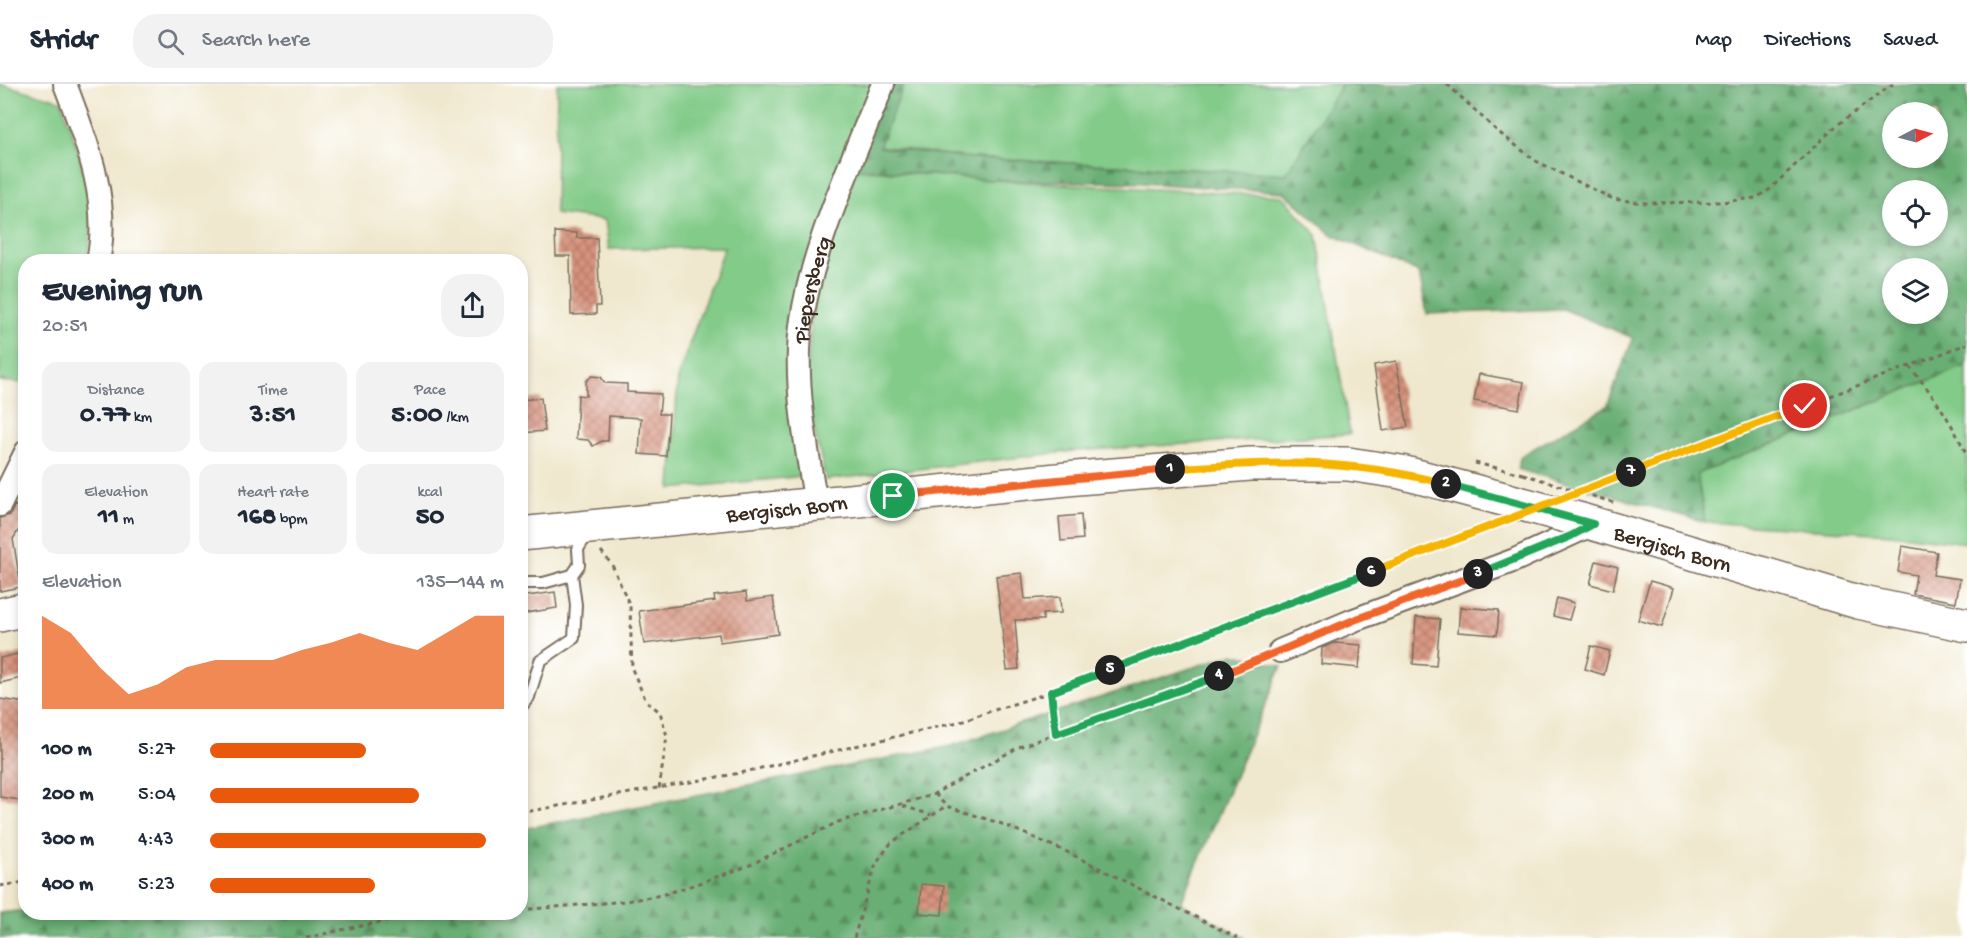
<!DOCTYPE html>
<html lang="en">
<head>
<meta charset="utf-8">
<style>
	body { margin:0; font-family:"Gochi Hand",sans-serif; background:#f2f2f3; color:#1f2937; height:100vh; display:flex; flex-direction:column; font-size:22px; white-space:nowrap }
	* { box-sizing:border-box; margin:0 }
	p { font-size:20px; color:#747a83 }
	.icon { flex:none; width:33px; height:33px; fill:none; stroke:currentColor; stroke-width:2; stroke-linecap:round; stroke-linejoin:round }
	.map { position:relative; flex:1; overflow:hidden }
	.panel { position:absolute; left:18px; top:170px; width:510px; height:666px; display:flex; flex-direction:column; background:#fff; border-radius:24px; box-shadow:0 3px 9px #0003 }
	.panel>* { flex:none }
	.needle { width:39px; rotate:84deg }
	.tools { position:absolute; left:1882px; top:18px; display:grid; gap:12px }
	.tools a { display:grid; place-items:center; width:66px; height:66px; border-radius:50%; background:#fff; box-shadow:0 3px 9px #0003; font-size:30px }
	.pin { position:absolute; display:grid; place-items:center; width:51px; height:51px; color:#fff; margin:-26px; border:3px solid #fff; border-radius:50%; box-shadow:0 2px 6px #0007 }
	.km { position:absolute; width:30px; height:30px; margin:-15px; border-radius:50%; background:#222; color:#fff; font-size:16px; line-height:30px; text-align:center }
	.round { display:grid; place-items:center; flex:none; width:63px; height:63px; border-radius:24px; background:#f2f2f3 }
	.head { display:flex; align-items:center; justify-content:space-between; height:102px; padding:0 24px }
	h1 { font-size:33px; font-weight:700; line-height:45px }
	.metrics { display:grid; grid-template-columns:repeat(3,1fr); gap:9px; height:102px; padding:6px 24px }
	.metrics div { display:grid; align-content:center; border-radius:15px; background:#f2f2f3; text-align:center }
	.metrics b { font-size:26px; font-weight:700 }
	.metrics small { font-size:16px; font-weight:400 }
	.metrics p { font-size:16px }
	.chart { height:168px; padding:12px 24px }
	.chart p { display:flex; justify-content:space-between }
	.chart svg { width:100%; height:108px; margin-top:6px; fill:#ea580c; opacity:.7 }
	ul { padding:0 24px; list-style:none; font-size:20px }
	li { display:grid; grid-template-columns:96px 72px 1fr; align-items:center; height:45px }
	li i { height:15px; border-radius:8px; background:#ea580c }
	header { display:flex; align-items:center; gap:36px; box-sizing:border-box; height:84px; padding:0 30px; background:#fff; border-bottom:2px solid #e0e1e3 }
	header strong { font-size:28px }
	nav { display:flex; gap:33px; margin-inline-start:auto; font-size:21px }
	.search { width:420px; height:54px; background:#f2f2f3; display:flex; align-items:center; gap:15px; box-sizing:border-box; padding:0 21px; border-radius:24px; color:#747a83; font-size:22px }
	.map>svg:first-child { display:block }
	.green { fill:#82cb88; stroke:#5e7a53; stroke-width:1.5 }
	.forest { fill:url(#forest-firs); stroke:#526c49; stroke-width:1.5; fill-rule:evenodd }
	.building { fill:url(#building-cross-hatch) }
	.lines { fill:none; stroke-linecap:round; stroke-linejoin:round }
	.service-casing { stroke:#7a6c5c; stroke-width:14 }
	.minor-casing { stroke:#7a6c5c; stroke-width:26 }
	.primary-casing { stroke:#7a6c5c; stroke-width:36 }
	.path { stroke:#7a6c5c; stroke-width:3; stroke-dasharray:4.5 4.5; stroke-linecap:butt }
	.service { stroke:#fff; stroke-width:10 }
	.minor { stroke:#fff; stroke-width:22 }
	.primary { stroke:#fff; stroke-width:33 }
	.primary-bridge-casing { stroke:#7a6c5c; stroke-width:36; stroke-linecap:butt }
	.path-bridge { stroke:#7a6c5c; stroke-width:3; stroke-dasharray:4.5 4.5; stroke-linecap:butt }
	.primary-bridge { stroke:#fff; stroke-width:33 }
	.split-1-casing { stroke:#fff; stroke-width:12 }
	.split-2-casing { stroke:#fff; stroke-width:12 }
	.split-3-casing { stroke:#fff; stroke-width:12 }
	.split-4-casing { stroke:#fff; stroke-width:12 }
	.split-5-casing { stroke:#fff; stroke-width:12 }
	.split-6-casing { stroke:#fff; stroke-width:12 }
	.split-7-casing { stroke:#fff; stroke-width:12 }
	.split-8-casing { stroke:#fff; stroke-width:12 }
	.split-1 { stroke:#f0652b; stroke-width:8 }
	.split-2 { stroke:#f5b400; stroke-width:8 }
	.split-3 { stroke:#22a559; stroke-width:8 }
	.split-4 { stroke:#f0652b; stroke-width:8 }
	.split-5 { stroke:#22a559; stroke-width:8 }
	.split-6 { stroke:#22a559; stroke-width:8 }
	.split-7 { stroke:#f5b400; stroke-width:8 }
	.split-8 { stroke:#f5b400; stroke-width:8 }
	.labels { text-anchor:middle; stroke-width:6; stroke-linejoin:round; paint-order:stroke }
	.street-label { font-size:22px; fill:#3b2a1e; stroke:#fff }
</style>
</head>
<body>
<header>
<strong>Stridr</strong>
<div class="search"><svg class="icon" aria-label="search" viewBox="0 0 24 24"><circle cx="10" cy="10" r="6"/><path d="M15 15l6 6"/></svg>Search here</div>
<nav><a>Map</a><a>Directions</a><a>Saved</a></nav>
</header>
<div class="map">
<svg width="1967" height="854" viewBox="0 0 1967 854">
	<defs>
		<pattern id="forest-firs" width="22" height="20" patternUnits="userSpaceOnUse" patternTransform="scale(1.5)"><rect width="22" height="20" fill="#69af74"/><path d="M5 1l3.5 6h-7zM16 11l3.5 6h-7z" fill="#588f5f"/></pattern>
		<pattern id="building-cross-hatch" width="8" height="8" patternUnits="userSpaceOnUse" patternTransform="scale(1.5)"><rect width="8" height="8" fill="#d7937d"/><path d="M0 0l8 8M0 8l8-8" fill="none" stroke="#b07866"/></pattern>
	</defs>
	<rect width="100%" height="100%" fill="#fff"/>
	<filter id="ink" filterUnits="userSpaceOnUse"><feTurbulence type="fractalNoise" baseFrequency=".0167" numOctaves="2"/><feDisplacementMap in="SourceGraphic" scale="12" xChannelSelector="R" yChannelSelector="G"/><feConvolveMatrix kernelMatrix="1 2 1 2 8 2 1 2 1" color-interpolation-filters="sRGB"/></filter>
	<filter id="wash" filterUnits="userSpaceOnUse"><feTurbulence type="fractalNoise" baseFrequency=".008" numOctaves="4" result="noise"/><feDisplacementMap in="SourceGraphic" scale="24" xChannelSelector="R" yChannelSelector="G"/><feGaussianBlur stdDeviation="1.35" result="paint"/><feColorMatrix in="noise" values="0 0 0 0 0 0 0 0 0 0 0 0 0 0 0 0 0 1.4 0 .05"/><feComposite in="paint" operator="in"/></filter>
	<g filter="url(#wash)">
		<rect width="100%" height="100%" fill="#f0e8ce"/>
		<path class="green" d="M0,0L61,16C78,67 101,123 86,177H26L25,299L0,297Z
			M557,0H874L802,201L804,392L671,405L678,292L724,163L609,165L605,136L555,130Z
			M904,0H1342L1287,90L972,74L879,62Z
			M856,85L991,96L1283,112L1317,151L1350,350L1073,367L826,396L809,324L806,295L815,202Z
			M1967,281V459L1891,450L1705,438L1697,390Z"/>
		<path class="forest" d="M889,0H904L879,63L972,74L1286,90L1342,0H1967V281L1697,390L1705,438L1517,385L1521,372L1607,322L1633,254L1563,225L1427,230L1419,189L1331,150L1284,108L1140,99L991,96L856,84ZM1893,28H1938V74H1893ZM1893,106H1938V152H1893ZM1893,184H1938V230H1893Z
			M1234,570L1282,582L1181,819L1245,854H0V829L25,826L26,828H520L521,745L951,662Z"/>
		<g id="blocks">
			<path class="building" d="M555,148L577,149V154H597L600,222H596V230L571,231L570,172H556Z
				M1396,277L1408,343L1383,347L1374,281Z
				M1479,290L1524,298L1519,325L1474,317Z
				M592,292L601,293L605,299L627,300V308L661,310L659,330H669L666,372L639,370L641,334L609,332L608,357H602L593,362L588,356L576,355L578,311L586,312V297Z
				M541,314L545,347L520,349V316Z
				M15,421L26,427V434L13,455L21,503L0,507V434L10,431Z
				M1081,431L1083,455L1061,457L1059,433Z
				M1902,462L1937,468L1933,491L1960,495L1956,518L1913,510L1916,491L1898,488Z
				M1596,477L1618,483L1613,506L1590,500Z
				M1022,489L1025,515L1060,513L1061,529L1043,530V536H1015L1019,585L1007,586L996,492Z
				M1650,497L1674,504L1662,543L1638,536Z
				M555,508L557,524L520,530V513Z
				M746,508L747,517L773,513L778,550L720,558L719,550L644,560L639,527L715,517L714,512Z
				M1557,514L1574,519L1569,536L1553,532Z
				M1460,523L1499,526L1497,551L1458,548Z
				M1416,533L1440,535L1436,582L1413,580Z
				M1335,559L1361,561L1359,584L1321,580L1322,564Z
				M1591,562L1610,567L1604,591L1585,585Z
				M26,568V593L0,599V574Z
				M0,615L26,619V717L0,713Z
				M921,800L944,802L942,831L919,829Z"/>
		</g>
	</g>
	<g filter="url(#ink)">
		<use href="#blocks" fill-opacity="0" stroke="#7a6c5c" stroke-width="1.5"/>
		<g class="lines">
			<g class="service-casing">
				<path id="service" d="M520,499H543L572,491L579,481L578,465L588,449
					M520,624L529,613L540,577L574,554L576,521L572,491"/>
			</g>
			<g class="minor-casing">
				<g id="minor">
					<path d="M65,0C86,56 111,117 98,177"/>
					<path d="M0,421L26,368"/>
					<path id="s1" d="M816,421C808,370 797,318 799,266C802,182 852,79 883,0"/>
					<path d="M1280,567L1354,536L1515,476L1593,440"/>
				</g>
			</g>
			<g class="primary-casing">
				<g id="primary">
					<path id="s2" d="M1581,436L1858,518L1967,541"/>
					<path id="s3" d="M520,450L1077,394L1250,380H1348L1401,388L1496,413"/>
					<path d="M0,531L26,525"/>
				</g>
			</g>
			<path class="path" d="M1447,0L1497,47L1536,77L1613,115L1645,119L1721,118L1756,114L1769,106L1836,42L1893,0
				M1909,282C1933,310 1952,338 1967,372
				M1475,379L1523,390
				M1578,408L1967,260
				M601,467L612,481L630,522L632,585L646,617L660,628L667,652L659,705
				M1051,608L1056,650
				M935,710L946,722L1002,740L1065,767L1237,854
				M903,722L931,731
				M520,729L740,689L954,639L1051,608L1497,440
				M0,802L26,798
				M520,826L626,817L662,811L696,800L748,782L838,738L932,711L1019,663L1261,575
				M306,854C362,841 415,830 472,828
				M854,854L876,779L891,759L946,722"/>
			<use href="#service" class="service"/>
			<use href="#minor" class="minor"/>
			<use href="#primary" class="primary"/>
			<g class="primary-bridge-casing">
				<path id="primary-bridge" d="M1496,413L1581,436"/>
			</g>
			<path class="path-bridge" d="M1523,390L1615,419"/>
			<use href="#primary-bridge" class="primary-bridge"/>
		</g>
	</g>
	<g class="lines" filter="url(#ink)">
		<g class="split-1-casing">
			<path id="split-1" d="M893,412L1170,385"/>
		</g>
		<g class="split-2-casing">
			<path id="split-2" d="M1170,385C1270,377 1348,374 1446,400"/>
		</g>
		<g class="split-3-casing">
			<path id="split-3" d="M1446,400L1593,440L1571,452L1478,490"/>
		</g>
		<g class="split-4-casing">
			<path id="split-4" d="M1219,592L1354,536L1478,490"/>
		</g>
		<g class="split-5-casing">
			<path id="split-5" d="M1110,586L1051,608L1056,650L1219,592"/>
		</g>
		<g class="split-6-casing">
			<path id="split-6" d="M1110,586L1371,488"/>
		</g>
		<g class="split-7-casing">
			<path id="split-7" d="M1371,488L1631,388"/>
		</g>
		<g class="split-8-casing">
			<path id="split-8" d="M1631,388L1805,322"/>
		</g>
		<use href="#split-1" class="split-1"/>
		<use href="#split-2" class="split-2"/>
		<use href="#split-3" class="split-3"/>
		<use href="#split-4" class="split-4"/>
		<use href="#split-5" class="split-5"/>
		<use href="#split-6" class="split-6"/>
		<use href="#split-7" class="split-7"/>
		<use href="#split-8" class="split-8"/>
	</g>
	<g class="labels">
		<g class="street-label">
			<text dy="8" stroke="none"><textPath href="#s1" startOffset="218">Piepersberg</textPath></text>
			<text dy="8" stroke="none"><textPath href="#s3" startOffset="268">Bergisch Born</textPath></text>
			<text dy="8" stroke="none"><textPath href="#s2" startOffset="96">Bergisch Born</textPath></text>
		</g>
	</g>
</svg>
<div class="tools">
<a><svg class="needle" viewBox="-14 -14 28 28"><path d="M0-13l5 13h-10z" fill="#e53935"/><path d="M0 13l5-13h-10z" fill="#747a83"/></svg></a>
<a><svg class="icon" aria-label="locate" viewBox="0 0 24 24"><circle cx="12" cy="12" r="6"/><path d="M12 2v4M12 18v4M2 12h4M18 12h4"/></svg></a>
<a><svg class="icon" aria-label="layers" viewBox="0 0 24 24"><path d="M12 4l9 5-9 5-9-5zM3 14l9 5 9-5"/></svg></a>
</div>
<div class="pin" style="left:893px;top:412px;background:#1e9e55"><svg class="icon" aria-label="arrive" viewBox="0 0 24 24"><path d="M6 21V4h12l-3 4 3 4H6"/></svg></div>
<div class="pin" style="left:1805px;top:322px;background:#d93025"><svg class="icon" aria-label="check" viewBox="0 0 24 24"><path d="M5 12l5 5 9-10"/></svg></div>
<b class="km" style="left:1170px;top:385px">1</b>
<b class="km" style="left:1446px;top:400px">2</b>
<b class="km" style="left:1478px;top:490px">3</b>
<b class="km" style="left:1219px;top:592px">4</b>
<b class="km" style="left:1110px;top:586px">5</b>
<b class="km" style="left:1371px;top:488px">6</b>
<b class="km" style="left:1631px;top:388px">7</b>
<section class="panel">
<div class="head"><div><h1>Evening run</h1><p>20:51</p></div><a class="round"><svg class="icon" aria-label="share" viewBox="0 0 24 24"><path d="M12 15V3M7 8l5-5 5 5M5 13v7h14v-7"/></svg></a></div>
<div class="metrics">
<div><p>Distance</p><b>0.77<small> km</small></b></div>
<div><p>Time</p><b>3:51</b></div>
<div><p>Pace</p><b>5:00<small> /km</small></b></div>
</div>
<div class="metrics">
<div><p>Elevation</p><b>11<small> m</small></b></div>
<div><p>Heart rate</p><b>168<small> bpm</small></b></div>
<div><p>kcal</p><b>50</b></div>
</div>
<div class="chart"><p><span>Elevation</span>135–144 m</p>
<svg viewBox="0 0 160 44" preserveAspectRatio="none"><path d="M0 44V6L10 13L20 27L30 38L40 34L50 27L60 24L70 24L80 24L90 20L100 17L110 13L120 17L130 20L140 13L150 6L160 6V44z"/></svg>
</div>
<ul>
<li><b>100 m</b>5:27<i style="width:53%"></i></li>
<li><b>200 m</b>5:04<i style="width:71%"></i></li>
<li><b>300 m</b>4:43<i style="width:94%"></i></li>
<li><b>400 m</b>5:23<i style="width:56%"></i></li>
</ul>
</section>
</div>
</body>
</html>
